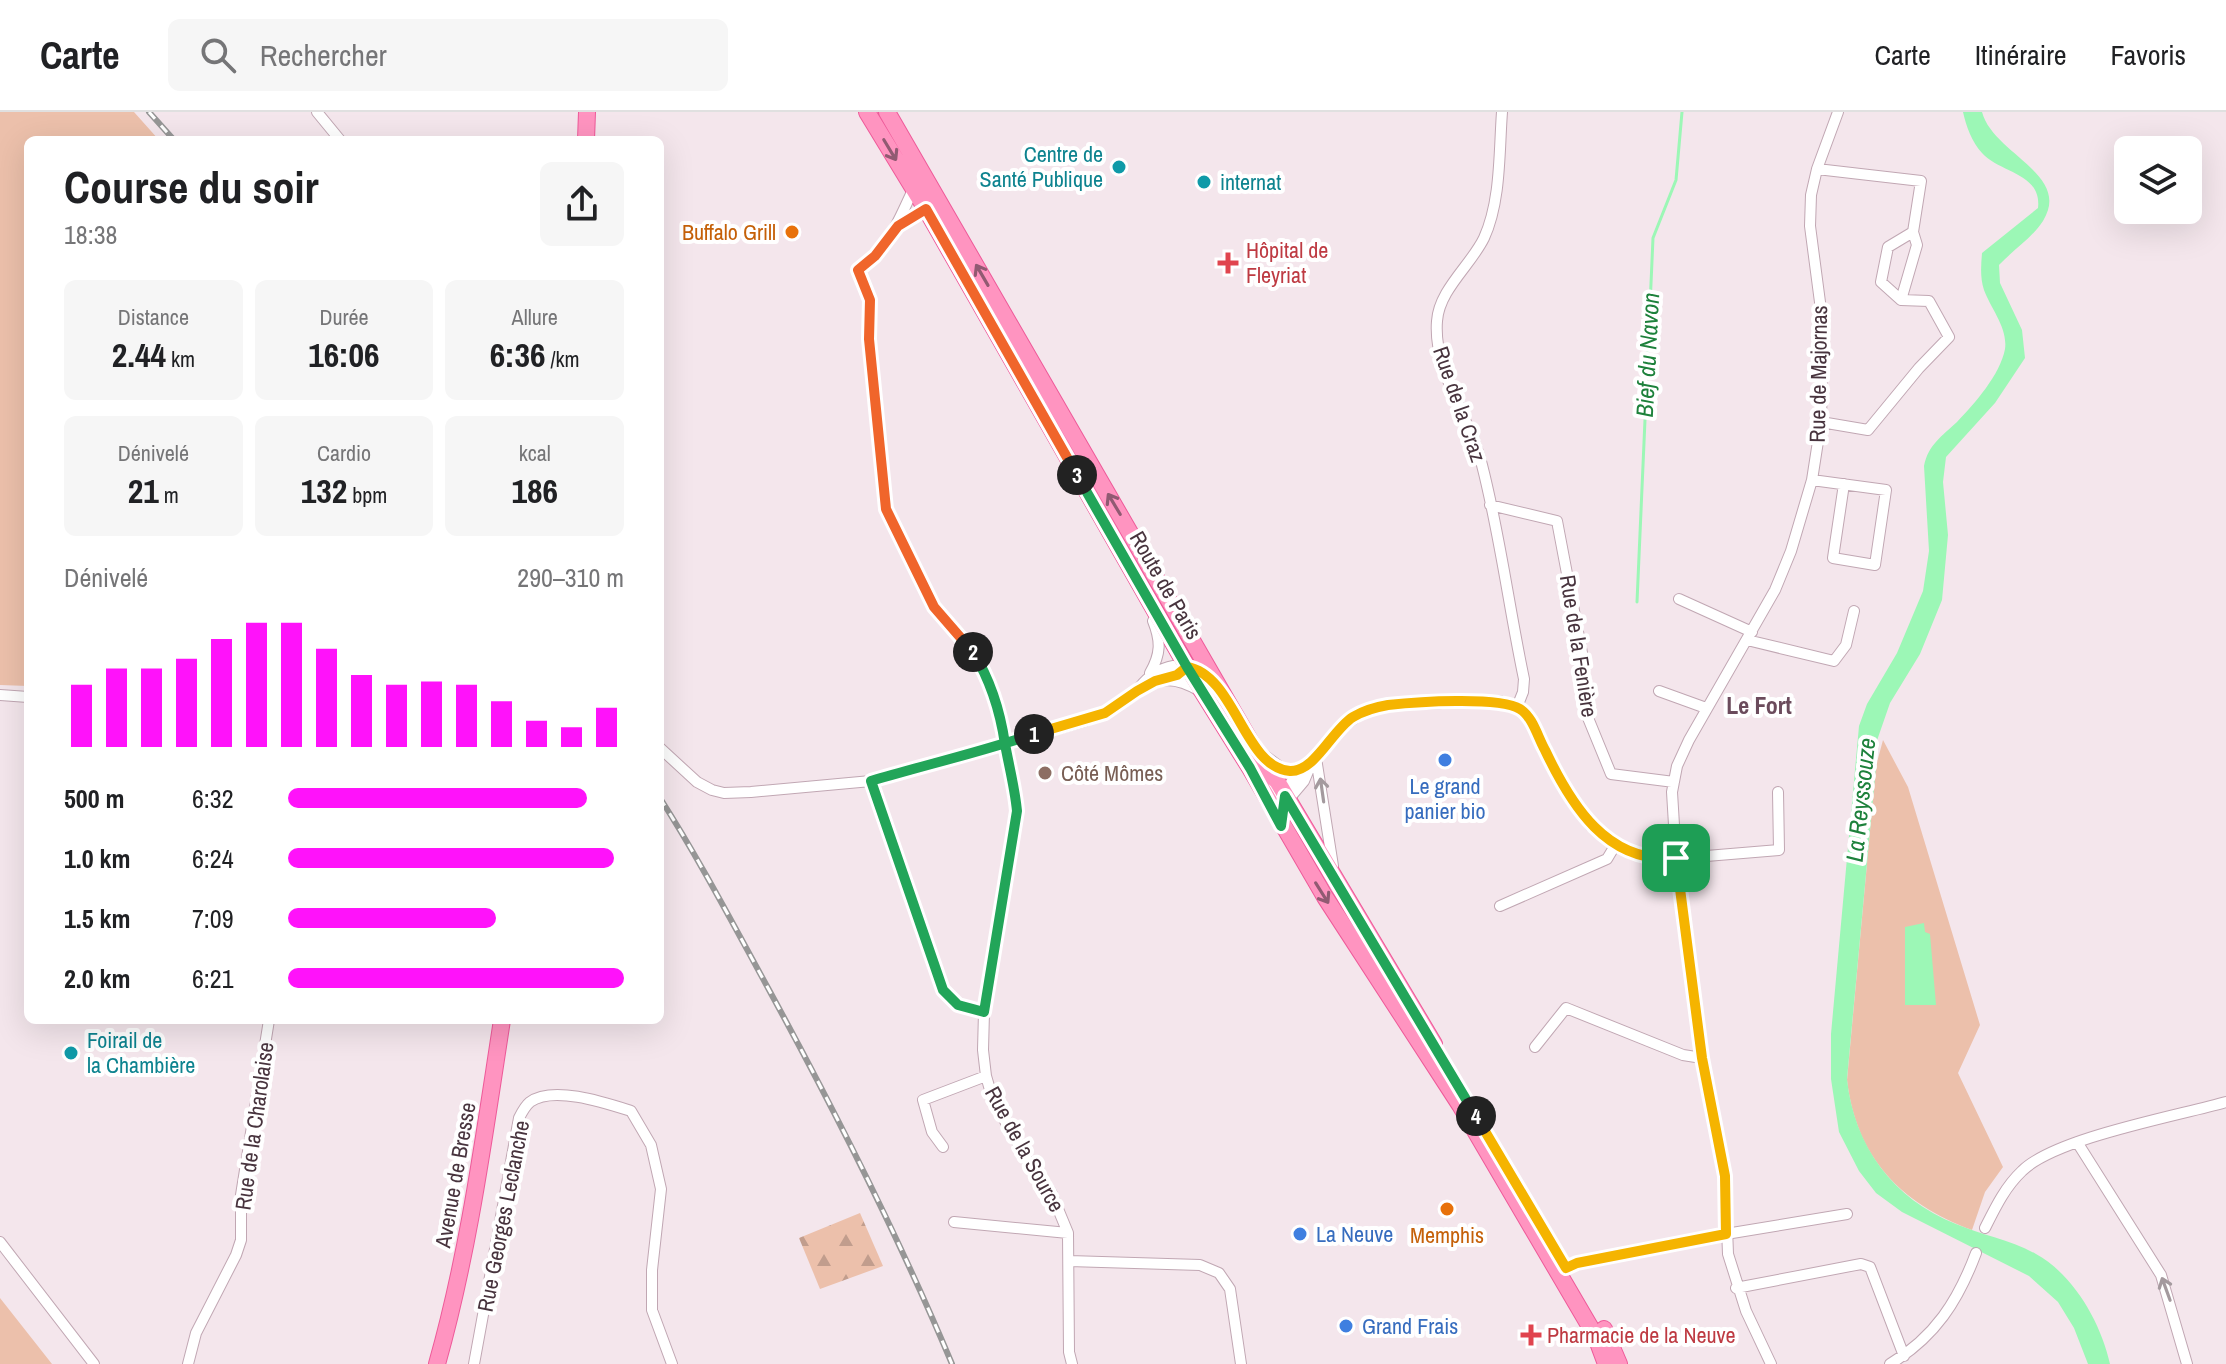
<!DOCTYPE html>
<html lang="fr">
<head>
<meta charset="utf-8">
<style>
	body { margin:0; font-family:"Archivo Narrow",sans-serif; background:#f6f6f6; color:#202124; height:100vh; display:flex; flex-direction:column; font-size:30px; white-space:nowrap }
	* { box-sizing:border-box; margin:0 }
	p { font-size:26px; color:#757577 }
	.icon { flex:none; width:44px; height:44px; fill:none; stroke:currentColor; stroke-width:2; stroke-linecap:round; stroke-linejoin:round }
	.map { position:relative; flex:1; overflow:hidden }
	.sheet { position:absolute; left:24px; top:24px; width:640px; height:888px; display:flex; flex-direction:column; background:#fff; border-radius:12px; box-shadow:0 8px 32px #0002 }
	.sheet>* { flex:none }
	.tools { position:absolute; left:2114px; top:24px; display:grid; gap:16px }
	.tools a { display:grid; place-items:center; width:88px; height:88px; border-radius:12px; background:#fff; box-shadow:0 8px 32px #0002; font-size:40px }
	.pin { position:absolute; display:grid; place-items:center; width:68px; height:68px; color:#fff; margin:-34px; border-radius:16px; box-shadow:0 4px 12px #0006 }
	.km { position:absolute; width:40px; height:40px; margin:-20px; border-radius:50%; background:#222; color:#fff; font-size:22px; line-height:40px; text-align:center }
	.round { display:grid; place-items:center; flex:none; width:84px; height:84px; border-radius:12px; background:#f6f6f6 }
	.summary { display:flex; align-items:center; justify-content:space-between; height:136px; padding:0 40px }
	h1 { font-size:44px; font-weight:800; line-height:60px }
	.figures { display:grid; grid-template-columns:repeat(3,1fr); gap:12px; height:136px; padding:8px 40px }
	.figures div { display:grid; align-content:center; border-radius:12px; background:#f6f6f6; text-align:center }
	.figures b { font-size:34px; font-weight:800 }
	.figures small { font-size:22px; font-weight:400 }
	.figures p { font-size:22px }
	.chart { height:224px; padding:16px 40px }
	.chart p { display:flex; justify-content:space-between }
	.chart svg { width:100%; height:144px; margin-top:8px; stroke:#ff12fa; stroke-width:6 }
	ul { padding:0 40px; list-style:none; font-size:26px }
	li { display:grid; grid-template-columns:128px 96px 1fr; align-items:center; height:60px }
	li i { height:20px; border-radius:10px; background:#ff12fa }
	header { display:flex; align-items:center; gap:48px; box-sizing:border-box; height:112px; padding:0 40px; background:#fff; border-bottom:2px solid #e0e0e0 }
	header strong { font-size:38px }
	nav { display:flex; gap:44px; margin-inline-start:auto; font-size:28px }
	.search { width:560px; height:72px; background:#f6f6f6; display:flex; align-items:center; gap:20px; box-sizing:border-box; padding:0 28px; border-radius:12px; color:#757577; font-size:30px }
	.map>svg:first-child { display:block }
	.grass { fill:#ecc0ab }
	.forest { fill:url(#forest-firs) }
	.water { fill:#9cf7b6 }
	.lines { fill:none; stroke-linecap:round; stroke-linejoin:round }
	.stream { stroke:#9cf7b6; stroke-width:3 }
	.street-casing { stroke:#c1a7b3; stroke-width:12 }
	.primary-casing { stroke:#ee5a99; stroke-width:18 }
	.street { stroke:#fff; stroke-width:10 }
	.primary { stroke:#ff94c0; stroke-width:16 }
	.rail-casing { stroke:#969696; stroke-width:6 }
	.rail { stroke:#fff; stroke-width:3; stroke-dasharray:9; stroke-linecap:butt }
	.oneway { stroke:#915a72 }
	.oneway2 { stroke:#a49a9e }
	.split-1-casing { stroke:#fff; stroke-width:16 }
	.split-2-casing { stroke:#fff; stroke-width:16 }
	.split-3-casing { stroke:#fff; stroke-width:16 }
	.split-4-casing { stroke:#fff; stroke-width:16 }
	.split-5-casing { stroke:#fff; stroke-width:16 }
	.split-1 { stroke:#f5b400; stroke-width:10 }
	.split-2 { stroke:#22a559; stroke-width:10 }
	.split-3 { stroke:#f0652b; stroke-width:10 }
	.split-4 { stroke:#22a559; stroke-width:10 }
	.split-5 { stroke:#f5b400; stroke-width:10 }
	.culture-dot { fill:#0f9aa8; stroke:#fff; stroke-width:3 }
	.food-dot { fill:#e8710a; stroke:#fff; stroke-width:3 }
	.health-dot { fill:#e0444e; stroke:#fff; stroke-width:3 }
	.shop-dot { fill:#3f7fe0; stroke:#fff; stroke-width:3 }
	.education-dot { fill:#8d6e63; stroke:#fff; stroke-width:3 }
	.labels { text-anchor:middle; stroke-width:8; stroke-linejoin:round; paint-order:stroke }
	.culture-label { font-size:22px; fill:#0d838f; stroke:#fff; text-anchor:start }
	.food-label { font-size:22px; fill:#c56008; stroke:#fff; text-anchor:end }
	.health-label { font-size:22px; fill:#be3a42; stroke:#fff; text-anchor:start }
	.street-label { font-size:22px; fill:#48343e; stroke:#fff }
	.education-label { font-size:22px; fill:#785e54; stroke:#fff; text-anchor:start }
	.shop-label { font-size:22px; fill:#366cbe; stroke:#fff; text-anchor:start }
	.water-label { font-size:24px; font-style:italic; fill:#1d813b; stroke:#fff }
	.neighbourhood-label { font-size:24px; font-weight:bold; fill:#6b4b5c; stroke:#fff }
</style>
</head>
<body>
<header>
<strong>Carte</strong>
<div class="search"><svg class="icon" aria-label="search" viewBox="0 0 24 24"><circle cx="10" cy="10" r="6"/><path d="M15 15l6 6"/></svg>Rechercher</div>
<nav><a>Carte</a><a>Itinéraire</a><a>Favoris</a></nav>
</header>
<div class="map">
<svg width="2226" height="1252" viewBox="0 0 2226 1252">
	<defs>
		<pattern id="forest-firs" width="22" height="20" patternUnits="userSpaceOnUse" patternTransform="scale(2)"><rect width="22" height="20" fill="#ecc0ab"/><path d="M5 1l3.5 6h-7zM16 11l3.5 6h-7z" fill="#c19d8d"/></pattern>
	</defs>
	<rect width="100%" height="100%" fill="#f4e6ec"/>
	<path class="grass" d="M0,0H134L159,28H28V574L0,573Z
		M1883,628L1908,675L1980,913L1958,961L2003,1055L1985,1080L1972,1118C1900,1091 1856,1045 1847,968L1876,654Z
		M0,1186L52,1252H0Z"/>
	<path class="forest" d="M860,1101L883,1154L820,1177L799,1126Z"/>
	<path class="water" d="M1963,0H1982C1993,42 2072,62 2043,109C2032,126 2013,138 1999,153L2000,171L2022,218L2025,246L1995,291L1946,345L1943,370L1948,423L1942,488L1920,542L1890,591L1873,640V646L1876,654L1847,967C1854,1034 1893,1087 1956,1112C1982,1123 2011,1128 2036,1142C2074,1163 2101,1211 2110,1252H2088L2074,1216L2058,1190L2029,1164L1902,1100L1876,1081L1859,1059L1839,1020L1831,967V922L1859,614L1867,592L1897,541L1923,479L1929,439L1924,354C1928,333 1942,324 1957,310C1975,291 2000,263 2005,237C2008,216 1991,197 1984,178C1980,166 1981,154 1982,141L2038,96C2042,61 2000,61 1982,41C1972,30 1966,14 1963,0Z
		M1924,811L1925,820L1930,822L1936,893H1905V815Z"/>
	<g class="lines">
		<path class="stream" d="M1637,490L1653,126L1676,68L1682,0"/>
		<g class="street-casing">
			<path id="street" d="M317,0L340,28
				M1502,0C1499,40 1501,89 1484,126C1471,153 1439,178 1437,209C1433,260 1470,305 1482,353C1500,423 1509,496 1524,567L1523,580L1517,595
				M1817,57L1921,69L1913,120L1888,135L1881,170L1901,188L1929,189L1949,225L1919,256L1868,318L1821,310
				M914,76C895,115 893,129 858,158L870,188L869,227L886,397L934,495L970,536L983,556L993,578L1001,607L1017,699L984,900L983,938L986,964L993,988L1028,1049L1051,1080L1068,1121L1069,1240L1072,1252
				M898,114L926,97
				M1901,188L1917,133L1913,120
				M1812,368L1886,378L1875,453L1833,446L1844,372
				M1490,393L1557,409L1583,546L1586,601L1611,662L1674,670
				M1679,487L1752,520
				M1747,528L1834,549L1846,533L1854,499
				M1150,561C1161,542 1161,529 1153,509
				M1139,576C1157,553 1189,543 1210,568
				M1659,579L1706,596
				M0,583L28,585
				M660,636L697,670L712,678L724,681L751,680L871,669L1085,609C1097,604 1109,599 1120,592C1151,572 1163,557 1200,579
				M1264,643L1283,657L1297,658L1312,650L1336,619L1365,599L1386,593L1500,589L1526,601L1571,688L1591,714L1612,730L1635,741L1658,748L1779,738L1778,680
				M1316,646L1333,754
				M871,669L943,878L958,893L984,900
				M1265,672C1272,683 1281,686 1293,682L1304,669L1312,650
				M1282,710L1288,675L1300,657
				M1500,794L1607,747L1616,732
				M1535,935L1566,896L1683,943L1702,946
				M2077,1030L2161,1163L2187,1252
				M943,1035L932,1020L923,988L986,964
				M954,1110L1068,1121
				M1985,1116C1995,1096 2005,1075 2022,1059C2055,1026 2177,1004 2226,990
				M0,1130L94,1252
				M1069,1149L1200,1153L1219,1161L1230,1177L1241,1252
				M1566,1156L1577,1151L1726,1122L1847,1102
				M1736,1176L1861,1152L1870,1155L1904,1244
				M188,1252L196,1221L236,1143L241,1128V1083L269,908
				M474,1252L519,1006C522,1000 525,994 530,990C553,973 606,991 631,999L651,1033L661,1077L652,1158V1198L672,1252
				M1771,1252L1746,1199L1728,1142L1725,1064L1702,946L1676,746L1672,680L1677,654L1689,628L1775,478L1791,439L1812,368L1821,310L1823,213L1810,114L1811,83L1817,57L1838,0
				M1890,1252C1935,1225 1958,1189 1976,1141"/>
		</g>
		<g class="primary-casing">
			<path id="primary" d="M867,0L926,97L1187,555L1250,656L1325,785L1460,993L1596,1225L1606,1252
				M887,0L1268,660L1277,669L1434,932
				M586,28L587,0
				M1604,1217L1619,1252
				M437,1252C469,1139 484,1024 502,908"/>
		</g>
		<use href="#street" class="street"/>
		<use href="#primary" class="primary"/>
		<g class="rail-casing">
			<path id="rail" d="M149,0L174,28
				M660,686C699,747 733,812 768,876C835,999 898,1123 952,1252"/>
		</g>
		<use href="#rail" class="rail"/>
	</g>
	<defs><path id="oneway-shaft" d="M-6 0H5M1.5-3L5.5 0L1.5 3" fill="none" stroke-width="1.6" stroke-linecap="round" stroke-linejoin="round" transform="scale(2)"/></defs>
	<g class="oneway">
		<use href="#oneway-shaft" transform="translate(890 38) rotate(59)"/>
		<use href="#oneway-shaft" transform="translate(982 163) rotate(-120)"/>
		<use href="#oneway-shaft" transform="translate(1114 392) rotate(-121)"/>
		<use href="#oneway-shaft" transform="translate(1322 781) rotate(58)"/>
	</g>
	<g class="oneway2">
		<use href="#oneway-shaft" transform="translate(1322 678) rotate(-98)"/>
		<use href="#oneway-shaft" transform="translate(2166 1177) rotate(-110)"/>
	</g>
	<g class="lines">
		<g class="split-1-casing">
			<path id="split-1" d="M1034,622L1105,601L1137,579L1155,569L1177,563L1187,555C1235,563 1244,656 1290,659C1315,660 1332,618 1353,605C1363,599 1376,595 1388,593C1415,590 1499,584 1520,597C1533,605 1538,626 1545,638C1571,693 1607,752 1676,746"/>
		</g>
		<g class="split-2-casing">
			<path id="split-2" d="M973,540C991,569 1000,598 1005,632C1009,654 1015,677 1017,699L984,900L958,893L943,878L871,669C925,653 980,640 1034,622"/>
		</g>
		<g class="split-3-casing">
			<path id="split-3" d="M973,540L934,495L886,397L869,227L870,188L858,158L875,144L898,114L926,97L1077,363"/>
		</g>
		<g class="split-4-casing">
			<path id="split-4" d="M1077,363L1187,555L1250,656L1281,714L1285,684L1476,1004"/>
		</g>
		<g class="split-5-casing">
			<path id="split-5" d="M1476,1004L1566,1156L1577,1151L1726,1122L1725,1064L1702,946L1676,746"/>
		</g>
		<use href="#split-1" class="split-1"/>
		<use href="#split-2" class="split-2"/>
		<use href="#split-3" class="split-3"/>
		<use href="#split-4" class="split-4"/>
		<use href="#split-5" class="split-5"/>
	</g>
	<g class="culture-dot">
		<circle cx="1119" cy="55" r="8"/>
		<circle cx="1204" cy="70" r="8"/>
		<circle cx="71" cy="941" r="8"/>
	</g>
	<g class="food-dot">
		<circle cx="792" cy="120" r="8"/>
		<circle cx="1447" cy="1097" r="8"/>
	</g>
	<g class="health-dot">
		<path d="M1224 139h8v8h8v8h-8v8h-8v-8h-8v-8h8z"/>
		<path d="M1527 1211h8v8h8v8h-8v8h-8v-8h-8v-8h8z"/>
	</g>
	<g class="shop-dot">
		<circle cx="1445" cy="648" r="8"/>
		<circle cx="1300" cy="1122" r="8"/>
		<circle cx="1346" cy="1214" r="8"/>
	</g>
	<circle class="education-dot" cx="1045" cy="661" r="8"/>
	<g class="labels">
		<g class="culture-label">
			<text x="1103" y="50" text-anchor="end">Centre de<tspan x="1103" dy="25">Santé Publique</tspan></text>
			<text x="1220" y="78">internat</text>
			<text x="87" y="936">Foirail de<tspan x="87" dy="25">la Chambière</tspan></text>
		</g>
		<g class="food-label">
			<text x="776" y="128">Buffalo Grill</text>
			<text x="1447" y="1131" text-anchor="middle">Memphis</text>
		</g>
		<g class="health-label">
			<text x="1246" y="146">Hôpital de<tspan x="1246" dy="25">Fleyriat</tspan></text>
			<text x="1547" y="1231">Pharmacie de la Neuve</text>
		</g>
		<g class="street-label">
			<text transform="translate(1818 262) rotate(-89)" y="8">Rue de Majornas</text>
			<text transform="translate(1460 292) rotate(71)" y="8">Rue de la Craz</text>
			<text transform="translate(1166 473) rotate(60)" y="8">Route de Paris</text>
			<text transform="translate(1579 534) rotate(81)" y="8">Rue de la Fenière</text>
			<text transform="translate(254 1014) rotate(-82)" y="8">Rue de la Charolaise</text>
			<text transform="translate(1025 1037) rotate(61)" y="8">Rue de la Source</text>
			<text transform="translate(455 1063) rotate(-80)" y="8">Avenue de Bresse</text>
			<text transform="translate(503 1104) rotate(-79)" y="8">Rue Georges Leclanche</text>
		</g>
		<g class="education-label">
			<text x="1061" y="669">Côté Mômes</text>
		</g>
		<g class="shop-label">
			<text x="1445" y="682" text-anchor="middle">Le grand<tspan x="1445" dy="25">panier bio</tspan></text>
			<text x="1316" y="1130">La Neuve</text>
			<text x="1362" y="1222">Grand Frais</text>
		</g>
		<g class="water-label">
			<text transform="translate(1648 243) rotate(-87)" y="8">Bief du Navon</text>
			<text transform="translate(1861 688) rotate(-84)" y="8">La Reyssouze</text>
		</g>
		<g class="neighbourhood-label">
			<text x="1759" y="602">Le Fort</text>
		</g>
	</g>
</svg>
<div class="tools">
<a><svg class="icon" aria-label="layers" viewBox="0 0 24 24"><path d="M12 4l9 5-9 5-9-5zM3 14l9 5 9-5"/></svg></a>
</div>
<div class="pin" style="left:1676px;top:746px;background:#1e9e55"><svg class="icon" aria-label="arrive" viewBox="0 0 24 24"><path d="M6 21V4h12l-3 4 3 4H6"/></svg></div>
<b class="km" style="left:1034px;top:622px">1</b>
<b class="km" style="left:973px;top:540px">2</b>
<b class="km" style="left:1077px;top:363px">3</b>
<b class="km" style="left:1476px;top:1004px">4</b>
<section class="sheet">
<div class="summary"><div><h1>Course du soir</h1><p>18:38</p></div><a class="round"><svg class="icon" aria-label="share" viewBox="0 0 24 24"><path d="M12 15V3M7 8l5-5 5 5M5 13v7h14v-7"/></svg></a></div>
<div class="figures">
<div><p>Distance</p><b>2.44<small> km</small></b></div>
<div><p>Durée</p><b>16:06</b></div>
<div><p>Allure</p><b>6:36<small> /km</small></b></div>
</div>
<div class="figures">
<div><p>Dénivelé</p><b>21<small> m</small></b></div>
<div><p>Cardio</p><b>132<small> bpm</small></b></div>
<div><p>kcal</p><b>186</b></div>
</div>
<div class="chart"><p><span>Dénivelé</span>290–310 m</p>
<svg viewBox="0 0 160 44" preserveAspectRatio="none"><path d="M5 44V25M15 44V20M25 44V20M35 44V17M45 44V11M55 44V6M65 44V6M75 44V14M85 44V22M95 44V25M105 44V24M115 44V25M125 44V30M135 44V36M145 44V38M155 44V32"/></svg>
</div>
<ul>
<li><b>500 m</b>6:32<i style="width:89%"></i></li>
<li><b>1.0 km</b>6:24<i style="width:97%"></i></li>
<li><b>1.5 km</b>7:09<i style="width:62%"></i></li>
<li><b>2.0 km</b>6:21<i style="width:100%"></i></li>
</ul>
</section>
</div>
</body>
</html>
